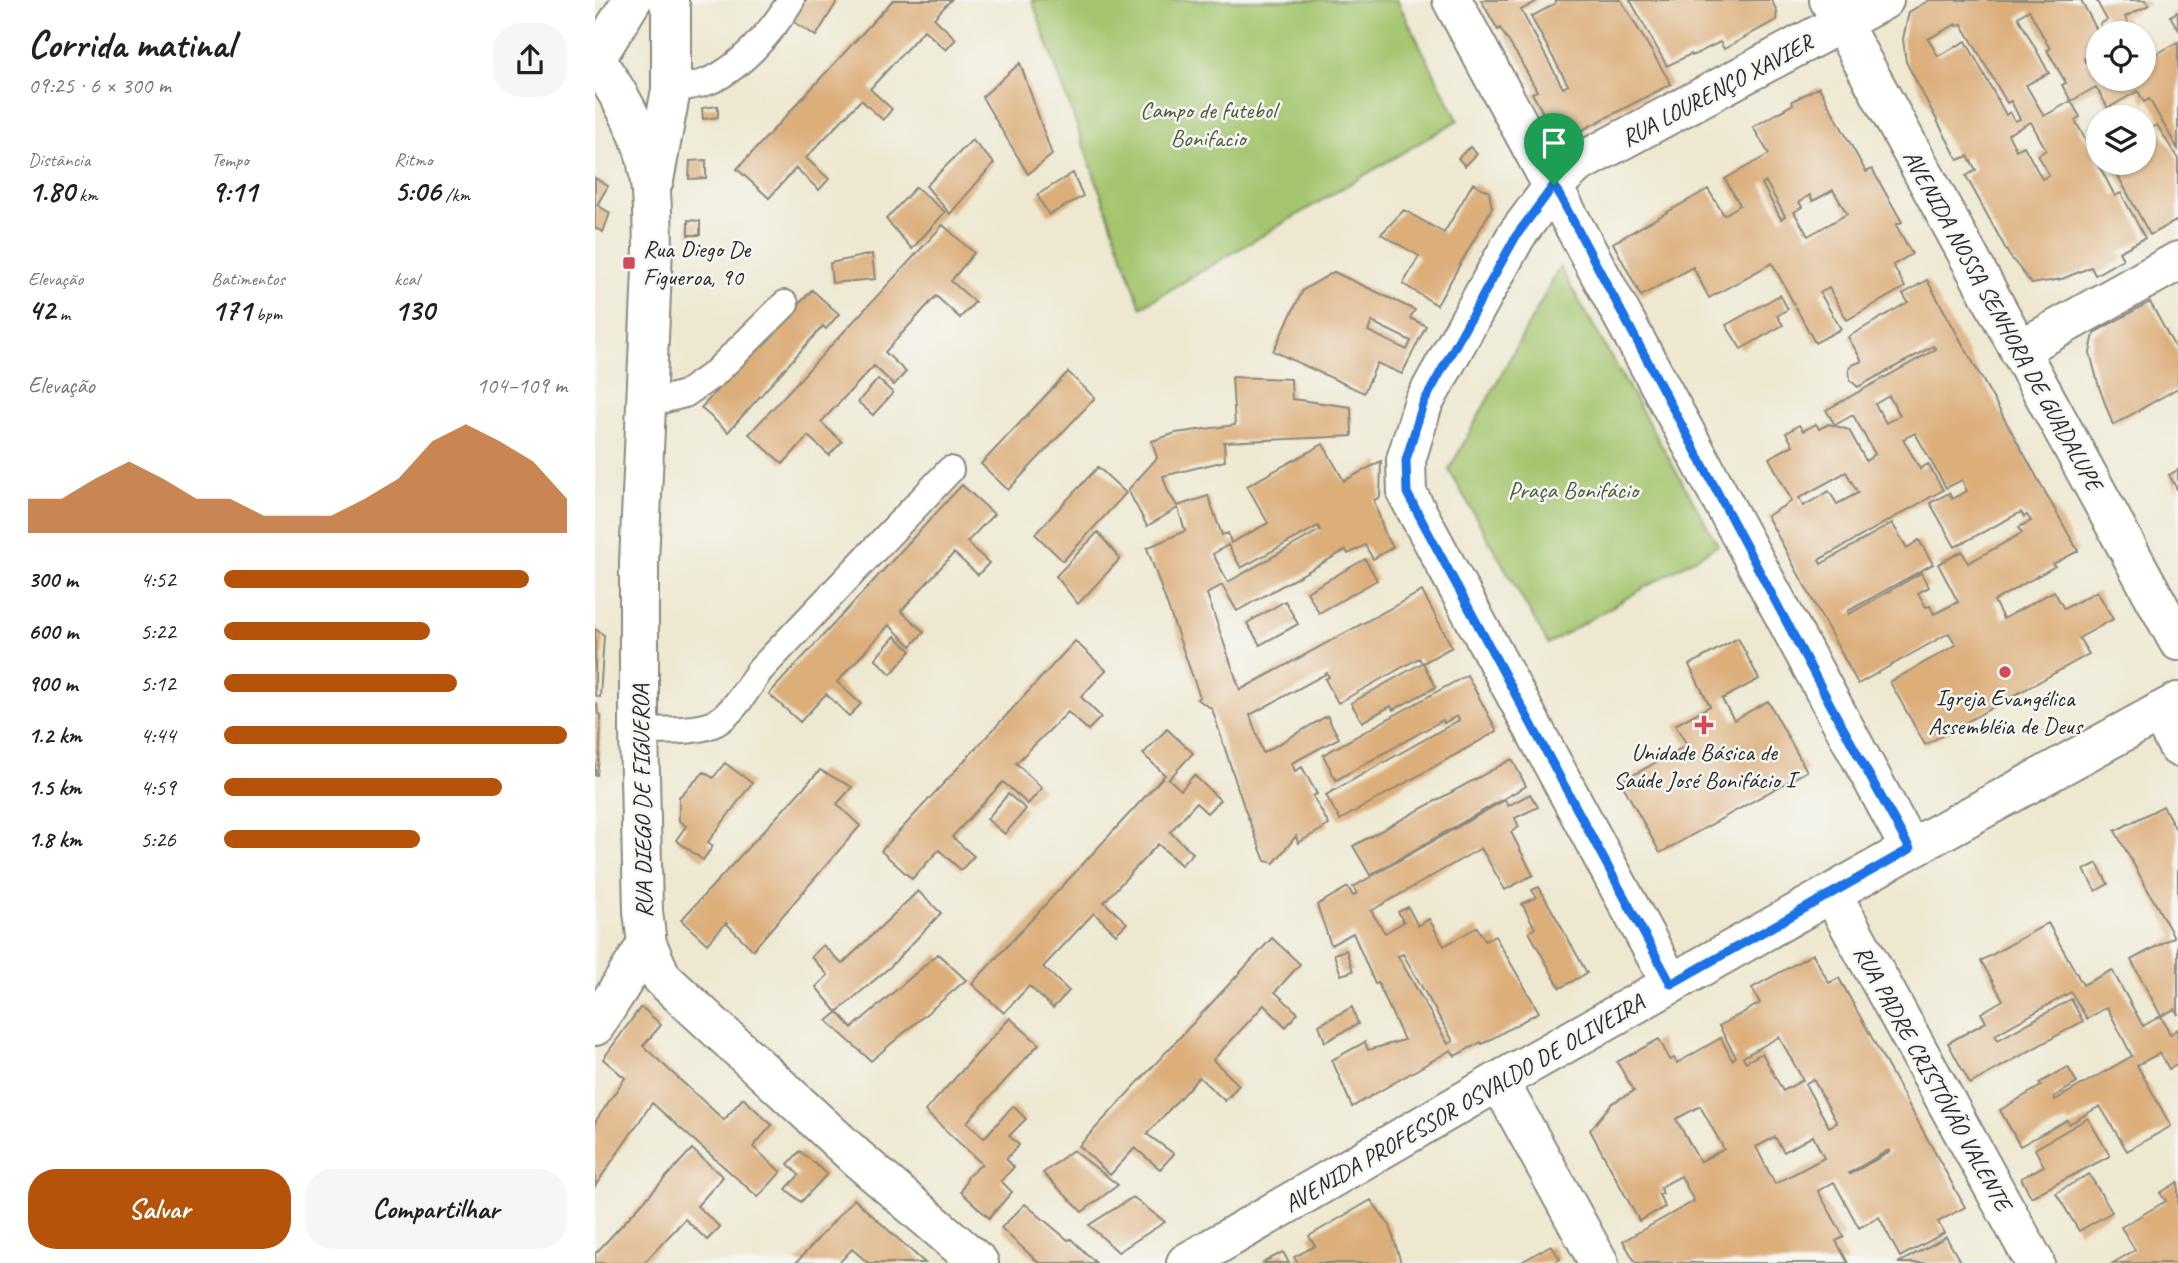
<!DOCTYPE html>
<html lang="pt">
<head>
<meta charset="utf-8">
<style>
	body { margin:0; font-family:Caveat,sans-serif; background:#f6f6f6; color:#202124; height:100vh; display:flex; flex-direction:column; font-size:26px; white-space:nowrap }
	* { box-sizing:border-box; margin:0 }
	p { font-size:23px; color:#757577 }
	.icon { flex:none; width:38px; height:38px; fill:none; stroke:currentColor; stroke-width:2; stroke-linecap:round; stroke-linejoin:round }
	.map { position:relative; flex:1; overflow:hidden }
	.drawer { display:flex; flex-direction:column; background:#fff; width:595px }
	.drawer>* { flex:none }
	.controls { position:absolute; left:1491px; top:21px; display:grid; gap:14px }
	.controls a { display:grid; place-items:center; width:70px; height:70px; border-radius:50%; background:#fff; box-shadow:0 2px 5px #0004; font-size:35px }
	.pin { position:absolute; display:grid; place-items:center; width:60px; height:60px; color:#fff; margin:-72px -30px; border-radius:50% 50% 50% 0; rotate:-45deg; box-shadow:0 0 7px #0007 }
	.pin .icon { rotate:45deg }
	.round { display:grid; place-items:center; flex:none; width:74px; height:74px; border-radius:28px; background:#f6f6f6 }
	.summary { display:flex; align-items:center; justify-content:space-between; height:119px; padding:0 28px }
	h1 { font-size:38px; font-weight:600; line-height:52px }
	.metrics { display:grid; grid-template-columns:repeat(3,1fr); gap:10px; height:119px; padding:7px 28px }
	.metrics div { display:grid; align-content:center }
	.metrics b { font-size:30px; font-weight:600 }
	.metrics small { font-size:19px; font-weight:400 }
	.metrics p { font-size:19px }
	.chart { height:196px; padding:14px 28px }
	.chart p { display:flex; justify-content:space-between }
	.chart svg { width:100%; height:126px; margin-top:7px; fill:#b45309; opacity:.7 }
	.action { display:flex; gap:14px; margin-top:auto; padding:14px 28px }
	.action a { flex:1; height:80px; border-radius:28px; background:#b45309; color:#fff; font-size:28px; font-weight:600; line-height:80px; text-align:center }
	.action a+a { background:#f6f6f6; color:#202124 }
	ul { padding:0 28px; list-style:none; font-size:23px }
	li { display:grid; grid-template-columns:112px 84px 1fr; align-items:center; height:52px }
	li i { height:18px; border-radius:9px; background:#b45309 }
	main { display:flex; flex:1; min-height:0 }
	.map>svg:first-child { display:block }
	.green { fill:#a4c56e; stroke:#68784c; stroke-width:2 }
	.building { fill:#dcae7a; fill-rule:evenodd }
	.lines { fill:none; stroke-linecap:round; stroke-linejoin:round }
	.lane-casing { stroke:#8c8a7e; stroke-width:30 }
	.street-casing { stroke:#8c8a7e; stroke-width:42 }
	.secondary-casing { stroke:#8c8a7e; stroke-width:42 }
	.lane { stroke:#fff; stroke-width:26 }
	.street { stroke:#fff; stroke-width:38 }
	.secondary { stroke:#fff; stroke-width:38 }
	.route-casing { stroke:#fff; stroke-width:14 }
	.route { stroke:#1a73e8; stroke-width:9 }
	.poi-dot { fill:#d1495b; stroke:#f6f6f2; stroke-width:2.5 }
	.labels { text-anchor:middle; stroke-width:5; stroke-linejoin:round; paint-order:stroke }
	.street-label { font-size:24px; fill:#2b2b2b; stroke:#f6f6f2 }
	.park-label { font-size:24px; fill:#4f593f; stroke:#f6f6f2 }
	.poi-label { font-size:24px; fill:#2b2b2b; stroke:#f6f6f2 }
</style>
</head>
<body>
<main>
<section class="drawer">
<div class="summary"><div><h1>Corrida matinal</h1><p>09:25 · 6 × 300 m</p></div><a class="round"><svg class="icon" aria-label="share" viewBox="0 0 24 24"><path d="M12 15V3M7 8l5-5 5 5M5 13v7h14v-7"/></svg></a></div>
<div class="metrics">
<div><p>Distância</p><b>1.80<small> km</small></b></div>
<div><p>Tempo</p><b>9:11</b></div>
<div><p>Ritmo</p><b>5:06<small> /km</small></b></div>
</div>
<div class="metrics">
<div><p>Elevação</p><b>42<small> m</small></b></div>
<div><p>Batimentos</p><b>171<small> bpm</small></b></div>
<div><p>kcal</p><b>130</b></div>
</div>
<div class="chart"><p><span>Elevação</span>104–109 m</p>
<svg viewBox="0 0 160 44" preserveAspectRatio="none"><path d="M0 44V32L10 32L20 25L30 19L40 25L50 32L60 32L70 38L80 38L90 38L100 32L110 25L120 12L130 6L140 12L150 19L160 32V44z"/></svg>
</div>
<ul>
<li><b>300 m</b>4:52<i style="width:89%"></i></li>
<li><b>600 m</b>5:22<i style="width:60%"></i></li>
<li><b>900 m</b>5:12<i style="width:68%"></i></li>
<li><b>1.2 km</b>4:44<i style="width:100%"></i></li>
<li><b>1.5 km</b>4:59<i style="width:81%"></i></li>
<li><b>1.8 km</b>5:26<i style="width:57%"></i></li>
</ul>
<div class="action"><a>Salvar</a><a>Compartilhar</a></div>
</section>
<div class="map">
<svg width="1583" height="1263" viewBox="0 0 1583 1263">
	<rect width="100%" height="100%" fill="#f6f6f2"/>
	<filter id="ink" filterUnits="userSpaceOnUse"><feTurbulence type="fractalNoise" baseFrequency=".0143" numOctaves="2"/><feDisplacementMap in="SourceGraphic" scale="14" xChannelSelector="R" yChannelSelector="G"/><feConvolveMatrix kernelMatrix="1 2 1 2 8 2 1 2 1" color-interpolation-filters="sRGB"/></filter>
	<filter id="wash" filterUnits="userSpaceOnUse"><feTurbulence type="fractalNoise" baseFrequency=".00686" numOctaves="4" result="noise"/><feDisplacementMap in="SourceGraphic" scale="28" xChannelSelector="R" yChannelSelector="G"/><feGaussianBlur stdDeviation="1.57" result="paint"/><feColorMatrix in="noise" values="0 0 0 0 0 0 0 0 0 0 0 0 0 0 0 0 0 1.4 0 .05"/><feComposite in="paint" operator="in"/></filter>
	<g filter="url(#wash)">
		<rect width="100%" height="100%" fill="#eee8d0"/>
		<path class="green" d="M437,0H802L863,120L546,307Z
			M965,267L1123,545L953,644L854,470Z"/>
		<g id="blocks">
			<path class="building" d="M209,0H243L221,36L196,20Z
				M298,0H356L339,18L361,39L351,50L329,30L275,89L297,109L288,120L266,100L211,158L234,179L224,190L201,168L174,198L142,169Z
				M886,0H944L926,10L968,88L973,85L936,17L961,3L960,0H1026L1076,84L972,138L967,137L958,131L937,93L942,91L924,58L905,28L903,30Z
				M1035,0H1176L1182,11L1181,20L1129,49L1125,42L1097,56L1096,54L1072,66Z
				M1335,0H1486L1503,32V50L1489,59L1490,62L1495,60L1497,65L1503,61V79H1549V61L1583,42V149L1554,99L1549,102L1543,91L1513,108L1501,87L1476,101L1467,85L1471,83L1452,50L1455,49L1434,10L1423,17L1454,73L1431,85L1449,116L1476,101L1485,117L1480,120L1520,196L1526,193L1550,238L1524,252L1528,259L1500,275L1496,267L1467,279L1437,284L1414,255L1371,176L1381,170L1373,156L1363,160L1311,62L1308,39L1314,12ZM1361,24L1362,26L1367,24L1412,103L1416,101L1425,119L1420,121L1415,112L1411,115L1371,41L1343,56L1333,39ZM1436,122L1451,150L1443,155L1454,175L1447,179L1429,146L1421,150L1413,134Z
				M1501,0H1551L1554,5L1530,17L1537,31L1532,33H1510L1505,24L1512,20Z
				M1583,12V29L1575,16Z
				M425,63L457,155L433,174L387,97Z
				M1224,87L1271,172L1277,169L1307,222L1301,225L1317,254L1298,265L1310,287L1252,320L1234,288L1225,293L1246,329L1220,343L1177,263L1114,298L1098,267L1046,296L1018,243L1113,189L1129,215L1145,205L1130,179L1174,154L1158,127L1198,104L1197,101ZM1171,182L1190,216L1186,219L1167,184ZM1238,190L1252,214L1213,236L1199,212L1207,207L1204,202L1215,195L1218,201Z
				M123,106V117L108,119L107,108Z
				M1562,125L1583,159V220L1555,235L1516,163H1549V132Z
				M377,140L399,163L355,214L331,186Z
				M875,147L882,154L870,166L863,158Z
				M111,160V178L94,179L95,161Z
				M478,173L488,196L454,215L442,195Z
				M0,178L13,186L2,205L15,213L8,232L0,228Z
				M878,183L894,192L897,208L842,305L808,284L824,256L786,234L809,210L849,233Z
				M321,187L350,212L317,249L291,219Z
				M93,220L105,221V235H93Z
				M348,225L379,253L356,281L380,302L365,318L341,296L290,352L311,372L299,385L279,366L226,422L247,442L234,455L213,436L188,464L154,434Z
				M277,254L280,279L237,283L235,263Z
				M739,272L820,310L815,318L831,326L807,374L782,363L769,393L678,351L708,290ZM777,322L816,341L812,350L773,331Z
				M1332,280L1483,551L1458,564L1460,566L1399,601L1408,619L1459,591L1469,609L1502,591L1518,619L1484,638L1494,654L1330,745L1295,682L1361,645L1354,633L1263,684L1172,516L1197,501L1174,458L1198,445L1191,433L1204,425L1208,431L1221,424L1224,429L1234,424L1254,430L1271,461L1280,454L1258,415L1240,425L1231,410L1341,349L1338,346L1263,387L1255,380L1254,369L1257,365L1267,361L1253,337L1313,302L1308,294ZM1294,396L1305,415L1291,423L1280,404ZM1320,433L1351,488L1367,480L1372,491L1357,499L1354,493L1335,503L1360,547L1426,512L1429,517L1432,515L1436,521L1424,527L1427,533L1373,563L1367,551L1343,564L1363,602L1339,614L1335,606L1331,607L1323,593L1334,587L1326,573L1254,614L1253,611L1338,564L1324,540L1312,548L1297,523L1226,564L1224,560L1348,490L1333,464L1325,469L1308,439ZM1251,472L1263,493L1242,504L1234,491L1208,506L1204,498Z
				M217,290L244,314L231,329L228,326L133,432L106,408L199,304L202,306Z
				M1185,295L1193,309L1182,316L1188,325L1146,349L1131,325Z
				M1555,302L1583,353V388L1518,425L1504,387L1495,353L1499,333Z
				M473,372L500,398L413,490L386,464Z
				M637,377L696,379L697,399L756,407L757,436L629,442L630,461L568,476L573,491L582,506L613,496L627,535L633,533L636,543L673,523L652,486L728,444L749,481L786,461L785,497L779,500L790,534L798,547L778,559L770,545L753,554L751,550L642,611L627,585L612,594L645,690L827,591L857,647L828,663L841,687L798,710L796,706L767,722L756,703L827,663L824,658L743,703L730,679L734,677L732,673L655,715L668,753L732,716L744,738L697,763L700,771L707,767L722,794L718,796L734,825L703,843L701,836L679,863L670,861L649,807L617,709L602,699L605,697L552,548L590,531L583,508L552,526L533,490L562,458L557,441L581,433L640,425ZM723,526L725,530L633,582L618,554L633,545L646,568Z
				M283,379L298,393L278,415L263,402Z
				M503,467L531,493L468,561L440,534Z
				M1583,470V491L1574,475Z
				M367,485L399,514L372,542L394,563L383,575L359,553L306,611L329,632L316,646L294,625L242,682L266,704L254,716L231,694L205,722L174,694Z
				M503,532L525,559L483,604L461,576Z
				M770,559L782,580L724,613L712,592Z
				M690,601L703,624L665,645L652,623Z
				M0,629L9,635L5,697L0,695Z
				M300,636L316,651L296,674L280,659Z
				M1143,638L1164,679L1127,699L1139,720L1173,701L1212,771L1065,853L1026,782L1092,745L1080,725L1115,706L1094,665Z
				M480,641L511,670L486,697L506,717L493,730L473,712L421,763L447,788L433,804L408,782L357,837L379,856L366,870L344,850L317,879L286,851Z
				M872,675L902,731L745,820L731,795L864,720L862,716L849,723L848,720L741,780L728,755Z
				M0,704H2L3,714L6,715L5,750L2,775H0Z
				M572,729L598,753L574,779L586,790L599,775L625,800L612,813L601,803L575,832L598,853L586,865L563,844L509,902L532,923L521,934L499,913L448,967L474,991L458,1008L434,986L409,1013L377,984L570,775L548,754Z
				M917,759L931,786L775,875L758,846Z
				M130,763L157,783L113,842L118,846L108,860L81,840L91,826L84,821V797L109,772L118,778Z
				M225,770L257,787L242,804L265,826L158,950L131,923L112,944L86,920Z
				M413,794L431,809L410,834L392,819Z
				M935,794L943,807L920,818L924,827L916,832L938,875L910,890L886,848L776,911L790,933L809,922L803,912L813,907L823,926L834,919L849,946L882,927L890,941L900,936L944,1012L887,1044L886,1042L860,1056L856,1050L757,1107L737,1060L770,1042L773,1050L809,1040L783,983L780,984L758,933L736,945L722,905L753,887L758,896L762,893L758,887L910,800L913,806ZM808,954L858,1041L853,1044L803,956Z
				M1568,806L1583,833V1015L1580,1009L1566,1016L1536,960L1579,937L1520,831Z
				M1502,863L1513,884L1501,891L1489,870Z
				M944,887L992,973L965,988L934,932L940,928L927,904L941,897L937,890Z
				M323,891L346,913L295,967L242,1012L221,987L233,975L216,957L228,945L247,964Z
				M1453,923L1488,985L1517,970L1548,1026L1566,1016L1575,1034L1583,1029V1064L1574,1069L1565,1053L1542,1065L1576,1126L1532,1151L1505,1106L1474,1124L1472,1120L1425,1146L1405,1110L1446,1086L1444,1083L1473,1067L1482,1083L1459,1097L1460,1100L1537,1056L1512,1007L1492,1019L1476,992L1400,1035L1403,1040L1476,999L1488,1021L1375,1084L1353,1043L1391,1022L1386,1013L1408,1000L1386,961Z
				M677,938L705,964L680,992L703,1013L691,1027L669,1005L618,1060L644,1085L630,1101L604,1077L552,1134L579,1154L565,1169L540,1148L515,1175L484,1146Z
				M751,950L758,971L746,975L739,954Z
				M343,954L371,980L276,1061L232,1021L243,1012L257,1028Z
				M1218,954L1234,983L1244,978L1370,1207L1343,1222L1349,1233L1305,1257L1284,1217L1264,1228L1239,1182L1223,1191L1249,1237L1241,1241L1253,1263H1041L1028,1241L1099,1201L1086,1176L1065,1187L1068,1194L1064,1195L1070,1207L1044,1221L995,1130L1017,1103L1039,1091L1022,1062L1064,1039L1075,1060L1079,1058L1082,1063L1126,1038L1137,1060L1141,1057L1124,1026L1165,1003L1157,988ZM1184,1037L1208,1080L1188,1091L1167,1053L1151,1062L1148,1057ZM1218,1079L1242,1123L1234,1127L1210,1084ZM1105,1106L1129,1149L1105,1162L1081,1119ZM1218,1136L1229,1158L1180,1184L1161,1147L1180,1137L1189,1152ZM1294,1150L1295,1152L1255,1174L1254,1173Z
				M757,1007L763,1024L730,1042L724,1025Z
				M45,1008L49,1009L66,1025L48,1046L129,1120L148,1098L177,1125L158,1147L186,1172L163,1197L57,1103L0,1186V1122L30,1078L8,1059Z
				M415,1018L444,1044L372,1122L389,1138L418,1106L431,1119L414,1136L424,1145L411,1159L419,1167L406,1181L417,1192L394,1218L366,1192L373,1176L387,1164L330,1111Z
				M1493,1118L1515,1156L1436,1197L1426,1178L1449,1166L1440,1149Z
				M97,1149L128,1177L102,1206L125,1227L112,1240L90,1219L49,1263H0V1254Z
				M478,1150L523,1185L487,1212L448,1173Z
				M205,1151L232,1174L206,1202L191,1189L204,1175L193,1164Z
				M1494,1174L1517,1212L1484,1231L1461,1193Z
				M1583,1182V1263H1518L1540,1250L1526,1227L1571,1201L1565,1193Z
				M538,1197L570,1222L523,1252L494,1225Z
				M259,1199L330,1263H273L257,1249L244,1263H201Z
				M776,1200L795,1226L806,1263H703L699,1257L720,1246L714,1236Z
				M430,1204L473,1240L476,1239L501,1263H444L406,1228Z
				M1351,1237L1366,1263H1303Z
				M956,1245L965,1259L959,1263H925Z
				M688,1252L694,1263H667Z"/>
		</g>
	</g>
	<g filter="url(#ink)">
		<use href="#blocks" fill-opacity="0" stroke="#8c8a7e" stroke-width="2"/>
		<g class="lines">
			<g class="lane-casing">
				<path id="lane" d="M76,90C86,87 98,86 108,83C142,73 179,29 196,0
					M51,404L90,394L119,374L190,304
					M44,731C65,730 104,733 122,722C140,711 153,687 165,670L355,470"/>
			</g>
			<g class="street-casing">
				<path id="street" d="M857,0L1315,849
					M1234,0L1583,641
					M0,58C17,84 34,110 45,139C58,173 57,212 58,248L44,562V731L48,911L52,944L67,978L262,1158L384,1263
					M59,180L76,90V10L73,0
					M1424,350L1583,261
					M1564,712L1583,747
					M1237,894L1440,1263
					M1076,984L812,493L811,460L828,404L921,236L959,185L982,164L1289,0
					M0,1026L52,944
					M904,1081L1004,1263"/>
			</g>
			<g class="secondary-casing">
				<path id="secondary" d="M0,60L37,0
					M591,1263L904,1081L1315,849L1583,702"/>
			</g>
			<use href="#lane" class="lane"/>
			<use href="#street" class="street"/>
			<use href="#secondary" class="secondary"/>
		</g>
	</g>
	<g class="lines" filter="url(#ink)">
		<g class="route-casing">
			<path id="route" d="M959,185L1242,717L1315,849L1076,984L812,493L811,460L828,404L921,236Z"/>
		</g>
		<use href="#route" class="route"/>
	</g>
	<g class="poi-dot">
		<rect x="27" y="256" width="14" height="14" rx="3.5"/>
		<circle cx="1410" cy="672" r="7"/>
		<path d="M1105.5 714.5h7v7h7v7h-7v7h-7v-7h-7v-7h7z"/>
	</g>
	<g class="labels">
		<g class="street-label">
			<text transform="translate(1122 90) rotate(-28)" y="8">RUA LOURENÇO XAVIER</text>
			<text transform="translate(1408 320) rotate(61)" y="8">AVENIDA NOSSA SENHORA DE GUADALUPE</text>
			<text transform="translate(47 801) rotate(-91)" y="8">RUA DIEGO DE FIGUEROA</text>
			<text transform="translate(1338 1078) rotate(61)" y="8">RUA PADRE CRISTÓVÃO VALENTE</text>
			<text transform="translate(869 1103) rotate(-30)" y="8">AVENIDA PROFESSOR OSVALDO DE OLIVEIRA</text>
		</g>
		<g class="park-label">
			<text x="613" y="118">Campo de futebol<tspan x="613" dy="28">Bonifacio</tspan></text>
			<text x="978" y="498">Praça Bonifácio</text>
		</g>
		<g class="poi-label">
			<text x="48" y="257" text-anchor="start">Rua Diego De<tspan x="48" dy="28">Figueroa, 90</tspan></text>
			<text x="1410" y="706">Igreja Evangélica<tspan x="1410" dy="28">Assembléia de Deus</tspan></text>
			<text x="1109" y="760">Unidade Básica de<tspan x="1109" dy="28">Saúde José Bonifácio I</tspan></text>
		</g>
	</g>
</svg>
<div class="controls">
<a><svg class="icon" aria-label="locate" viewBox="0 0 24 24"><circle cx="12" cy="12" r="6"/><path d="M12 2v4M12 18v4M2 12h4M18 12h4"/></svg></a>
<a><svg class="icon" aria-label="layers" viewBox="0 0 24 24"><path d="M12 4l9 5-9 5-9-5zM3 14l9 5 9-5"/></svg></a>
</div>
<div class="pin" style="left:959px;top:185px;background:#1e9e55"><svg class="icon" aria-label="arrive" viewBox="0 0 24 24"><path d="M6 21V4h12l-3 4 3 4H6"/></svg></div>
</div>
</main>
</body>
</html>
